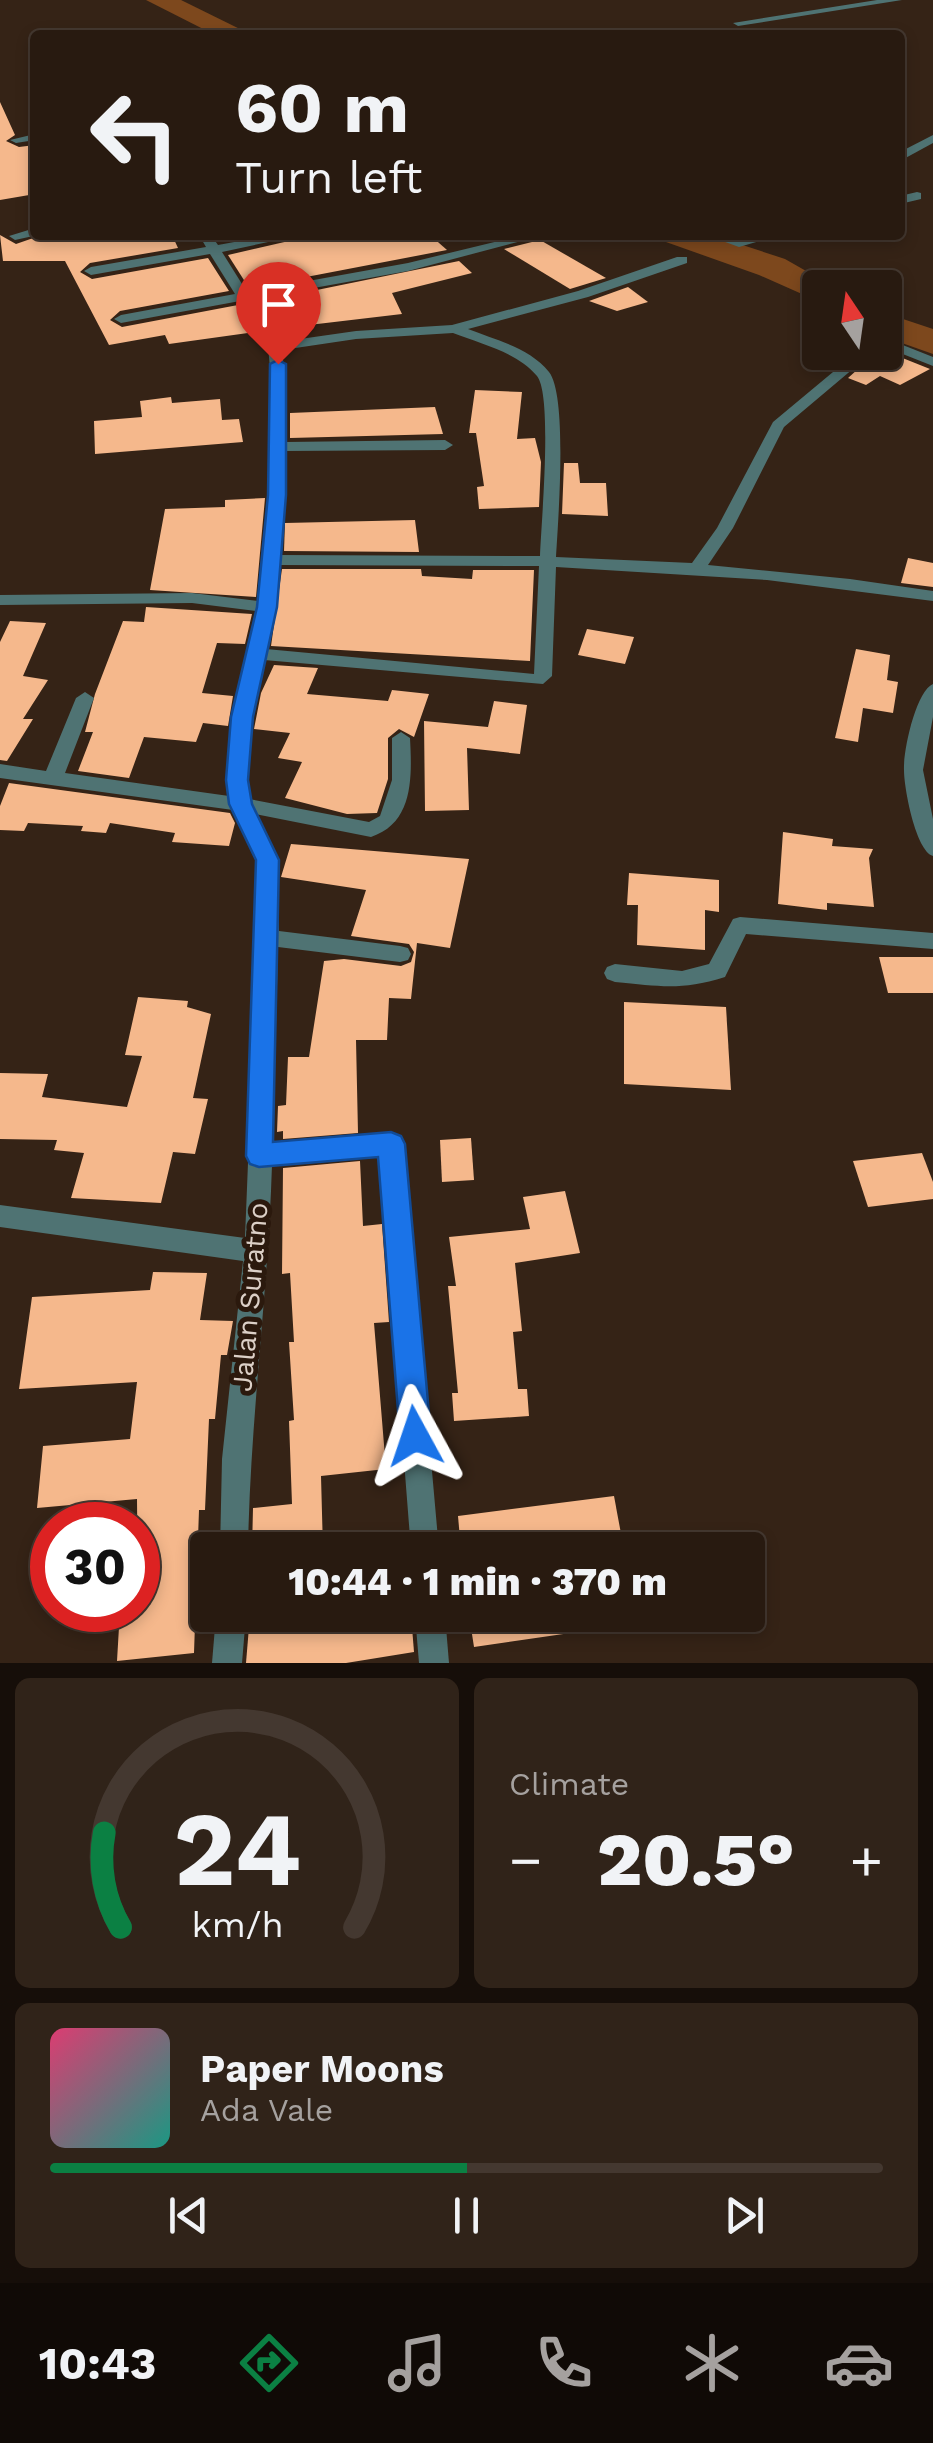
<!DOCTYPE html>
<meta charset="utf-8">
<style>
:root{--surface:#281a10;--page:#302319;--text:#f1f3f6;--muted:#a5a19f;--line:#443830;--accent:#0b8043}
body{margin:0;font-family:"Work Sans",sans-serif;background:var(--page);color:var(--text);height:100vh;display:flex;flex-direction:column;font-size:38px;white-space:nowrap}
*{box-sizing:border-box;margin:0}
p{font-size:32px;color:var(--muted)}
.icon{flex:none;width:55px;height:55px;fill:none;stroke:currentColor;stroke-width:2;stroke-linecap:round;stroke-linejoin:round}
.map{position:relative;height:1663px;overflow:hidden}
.details{display:flex;flex-direction:column;gap:15px;padding:15px;background:#160e09;flex:1}
.details>*{flex:none}
.banner{position:absolute;left:30px;top:30px;width:875px;height:210px;border-radius:10px;box-shadow:0 5px 15px #0003,0 0 0 2px var(--line);background:#281a10;color:var(--text);overflow:hidden}
.needle{width:65px;rotate:347deg}
.tools{position:absolute;left:802px;top:270px;display:grid;gap:20px}
.tools a{display:grid;place-items:center;width:100px;height:100px;border-radius:10px;background:var(--surface);box-shadow:0 5px 15px #0003,0 0 0 2px var(--line);font-size:50px}
.speed{position:absolute;left:30px;top:1502px;display:flex;gap:20px;font-size:50px;font-weight:700;text-align:center}
.speed>*{display:grid;place-content:center;width:130px;height:130px;border-radius:50%;background:var(--surface);box-shadow:0 5px 15px #0003,0 0 0 2px var(--line);line-height:1}
.speed .limit{border:15px solid #d22;background:#fff;color:#111}
.pin{position:absolute;display:grid;place-items:center;width:85px;height:85px;color:#fff;margin:-102px -42px;border-radius:50% 50% 50% 0;rotate:-45deg;box-shadow:0 0 10px #0007}
.pin .icon{rotate:45deg}
.me{position:absolute;width:110px;margin:-55px;rotate:355deg;stroke-linejoin:round;filter:drop-shadow(0 0 8px #0008)}
.turn{display:flex;align-items:center;gap:35px;height:210px;padding:0 40px;font-size:45px}
.turn .icon{width:130px;height:130px;stroke-width:2.5}
.turn b{display:block;font-size:70px;line-height:85px}
.big{font-size:75px;font-weight:800;line-height:1.1}
.details .card{flex:1;display:flex;flex-direction:column;justify-content:center;gap:15px;min-width:0;padding:0 35px;border-radius:15px;background:var(--page)}
.details .dial{align-items:center;gap:0}
.dial svg{height:260px;overflow:visible;fill:none;stroke:var(--line);stroke-width:7;stroke-linecap:round;text-anchor:middle}
.dial text{fill:var(--text);stroke:none}
.song{display:flex;align-items:center;gap:30px}
.cover{width:120px;height:120px;border-radius:15px;background:linear-gradient(135deg,hsl(340 70% 55%),hsl(170 70% 35%))}
.played{height:10px;border-radius:5px;background:linear-gradient(90deg,var(--accent) 50%,var(--line) 50%)}
.keys{display:flex;justify-content:space-around;direction:ltr}
.heat{display:flex;justify-content:space-between;align-items:center;font-size:55px;direction:ltr}
.details .tiles{flex:1;display:grid;gap:15px;grid-template-columns:1fr 1fr}
.card:last-child{grid-column:span 2}
.trip{position:absolute;left:190px;top:1532px;width:575px;height:100px;border-radius:10px;background:var(--surface);box-shadow:0 5px 15px #0003,0 0 0 2px var(--line);font-weight:800;line-height:100px;text-align:center}
.dock{display:flex;height:160px;justify-content:space-around;align-items:center;background:#100a06;color:var(--muted)}
.dock .icon{width:70px;height:70px}
.dock .selected{color:var(--accent)}
.dock b{font-size:45px;color:var(--text)}
.map>svg:first-child{display:block}
.lines{fill:none;stroke-linecap:round;stroke-linejoin:round}
.river{fill:#7d481d;fill-rule:evenodd}
.building{fill:#f5b88c}
.minor{fill:#4f7373;fill-rule:evenodd}
.route{fill:#1a73e8;stroke:#114b97;stroke-width:2.5}
.labels{text-anchor:middle;dominant-baseline:central;stroke-width:10;stroke-linejoin:round;paint-order:stroke}
.street-label{font-size:28px;fill:#dcd0c7;stroke:#2b190d}
</style>
<div class="map">
<svg width="933" height="1663" viewBox="0 0 933 1663">
<rect width="100%" height="100%" fill="#352316"/>
<g class="lines">
<g class="river">
<polygon points="146,0 181,0 252,35 215,35"/>
<polygon points="661,235 712,235 785,259 836,288 820,288 820,302 759,275 666,242"/>
<polygon points="885,313 933,329 933,354 885,337"/>
</g>
</g>
<g class="building">
<polygon points="0,102 15,135 6,141 19,147 35,145 35,194 0,200"/>
<polygon points="0,235 16,244 42,235 172,235 178,248 90,263 80,272 92,279 208,258 229,291 120,311 110,320 122,327 238,305 255,332 169,344 165,335 109,345 65,261 3,261"/>
<polygon points="315,235 430,235 447,250 249,288 228,255"/>
<polygon points="540,240 606,278 570,289 504,249"/>
<polygon points="459,261 472,273 392,293 402,314 275,329 258,302"/>
<polygon points="628,287 648,302 617,311 589,301"/>
<polygon points="885,351 930,369 900,385 880,376 866,385 848,378 877,352"/>
<polygon points="475,390 522,392 517,439 535,438 541,462 539,507 479,509 477,487 484,486 476,433 469,433"/>
<polygon points="171,397 172,403 220,399 222,420 239,419 243,442 95,454 94,421 142,417 140,401"/>
<polygon points="435,407 443,434 290,438 290,413"/>
<polygon points="564,463 578,463 580,483 606,483 608,516 562,514"/>
<polygon points="265,498 256,597 150,590 165,509 225,507 225,500"/>
<polygon points="415,520 419,552 284,551 285,523"/>
<polygon points="908,558 933,563 933,587 901,583"/>
<polygon points="282,569 421,569 422,576 472,579 473,570 534,570 530,661 271,646"/>
<polygon points="146,607 252,614 245,644 217,643 202,693 233,696 228,726 203,723 196,742 144,737 129,778 78,771 93,732 85,732 95,694 123,621 144,622"/>
<polygon points="10,621 46,623 23,676 48,680 23,719 33,719 7,761 0,760 0,642"/>
<polygon points="587,629 634,637 625,664 578,655"/>
<polygon points="856,649 890,655 887,680 898,682 893,713 863,708 858,742 835,738"/>
<polygon points="274,665 318,668 307,694 388,701 392,690 429,694 414,737 399,729 388,738 388,779 377,813 347,814 285,798 302,762 278,758 290,733 254,729 261,693"/>
<polygon points="494,701 527,705 520,754 467,748 469,810 425,811 424,721 488,727"/>
<polygon points="9,783 230,813 235,823 229,846 172,842 175,833 110,823 106,833 81,831 83,826 28,823 24,831 0,830 0,806"/>
<polygon points="783,832 833,839 832,846 873,849 869,858 874,907 827,903 827,910 778,904"/>
<polygon points="291,844 469,859 450,948 417,943 411,999 389,998 387,1040 356,1040 358,1133 283,1139 283,1131 277,1132 278,1106 286,1105 288,1057 309,1057 324,961 344,959 401,966 411,962 414,952 409,944 351,936 366,890 281,877"/>
<polygon points="629,873 719,880 719,912 705,910 705,950 637,945 638,905 627,905"/>
<polygon points="879,957 933,957 933,993 888,993"/>
<polygon points="138,997 188,1001 187,1007 211,1014 193,1098 208,1099 195,1154 173,1152 161,1203 71,1198 84,1153 54,1150 57,1140 0,1139 0,1073 48,1074 42,1097 127,1107 142,1056 125,1055"/>
<polygon points="624,1002 726,1007 731,1090 624,1084"/>
<polygon points="471,1138 474,1180 442,1182 440,1140"/>
<polygon points="922,1153 933,1182 933,1199 868,1207 853,1161"/>
<polygon points="360,1161 363,1226 382,1224 389,1322 374,1323 386,1469 321,1476 323,1550 252,1550 253,1508 292,1504 289,1421 294,1420 289,1342 294,1342 290,1273 282,1274 283,1168"/>
<polygon points="565,1191 580,1253 515,1263 522,1331 513,1332 518,1389 527,1389 529,1416 454,1421 452,1393 458,1393 448,1286 456,1286 449,1237 530,1229 523,1197"/>
<polygon points="153,1272 207,1273 200,1320 233,1321 227,1355 221,1355 215,1419 209,1419 205,1510 199,1510 194,1653 117,1661 120,1610 138,1610 137,1499 37,1508 43,1446 130,1439 137,1382 19,1389 32,1297 150,1290"/>
<polygon points="614,1496 624,1550 461,1550 458,1516"/>
<polygon points="250,1615 411,1615 414,1652 346,1663 246,1663"/>
<polygon points="469,1615 597,1615 598,1629 474,1647"/>
</g>
<g class="lines">
<g class="minor">
<polygon points="877,0 902,0 738,26 733,23"/>
<polygon points="35,108 35,115 28,111"/>
<polygon points="35,134 35,140 16,143 10,140"/>
<polygon points="933,135 933,143 900,161 900,152"/>
<polygon points="917,192 921,193 921,199 900,204 900,196"/>
<polygon points="35,228 35,235 38,235 15,240 9,236"/>
<path d="M199 235H211L218 245 273 235H301L222 252 247 292 408 263 523 235H544L408 271 252 299 279 342 356 331 452 325 578 291 677 257H687V263L588 297 468 329C496 340 530 348 549 372 568 396 558 522 556 557L692 563 717 528 773 422 857 352H873L784 427 733 528 708 565 850 579 933 591V601L767 580 556 567 552 676 543 684 264 660C254 706 243 752 249 799L369 822 380 816 392 780V738L401 732 410 738C412 776 414 823 371 837L255 814 277 859 279 931 400 946 408 948 411 954 408 960 400 962 278 947 273 1144 391 1134 399 1137 403 1144 439 1550H411L380 1155 272 1165C268 1294 250 1421 248 1550H220L222 1459 243 1261 0 1227V1205L245 1238 257 938V859L233 810 0 778V764L46 771 76 698 85 692 94 698 65 773 229 796C222 734 244 670 257 611L192 603 0 605V595L192 593 259 601 269 495 272 388 268 347 240 301 121 323 114 319 121 315 235 294 210 254 91 275 84 271 91 267 206 247ZM453 333C481 344 517 352 537 376 553 396 541 525 540 556L280 555 285 451 445 450 453 445 445 440 286 442V388L282 350 356 339ZM279 565 539 566 534 674 266 649 276 607Z"/>
<polygon points="706,235 739,239 781,235 739,247"/>
<polygon points="885,338 933,357 933,366 885,347"/>
<path d="M933 684V717L923 770 933 819V856C916 851 904 789 904 770 903 751 916 691 933 684Z"/>
<path d="M740 917 933 933V949L746 934 725 977C680 991 660 986 615 982L607 979 604 973 607 967 615 964 682 971 709 964 733 919Z"/>
<polygon points="216,1615 246,1615 242,1663 212,1663"/>
<polygon points="415,1615 445,1615 449,1663 419,1663"/>
</g>
</g>
<polygon class="route" points="278,360 286,364 286,495 277,607 253,717 248,780 252,804 279,860 273,1142 391,1132 401,1136 405,1144 431,1436 426,1447 415,1451 404,1447 400,1436 378,1157 259,1167 250,1164 246,1156 256,860 229,804 226,780 231,717 257,607 268,495 270,364"/>
<g class="labels">
<g class="street-label">
<text transform="translate(250 1297) rotate(-85)">Jalan Suratno</text>
</g>
</g>
</svg>
<div class="tools">
<a><svg class="needle" viewBox="-14 -14 28 28"><path d="M0-13l5 13h-10z" fill="#e53935"/><path d="M0 13l5-13h-10z" fill="#a5a19f"/></svg></a>
</div>
<div class="speed"><div class="limit">30</div></div>
<div class="pin" style="left:278px;top:364px;background:#d93025"><svg class="icon" aria-label="arrive" viewBox="0 0 24 24"><path d="M6 21V4h12l-3 4 3 4H6"/></svg></div>
<svg class="me" style="left:415px;top:1436px" viewBox="-20 -20 40 40"><path d="M0-17L14 15 0 8-14 15z" fill="#1a73e8" stroke="#fff" stroke-width="4"/></svg>
<div class="trip">10:44 · 1 min · 370 m</div>
<div class="banner">
<div class="turn"><svg class="icon" aria-label="left" viewBox="0 0 24 24"><path d="M17 20v-9H6M10 6l-5 5 5 5"/></svg><div><b>60 m</b>Turn left</div></div>
</div>
</div>
<section class="details">
<div class="tiles">
<div class="card dial"><svg viewBox="0 0 100 80">
<path d="M14 69A42 42 0 1 1 86 69"/>
<path d="M14 69A42 42 0 0 1 9 40" stroke="#0b8043"/>
<text x="50" y="56" font-size="32" font-weight="700">24</text>
<text x="50" y="72" font-size="11">km/h</text>
</svg></div>
<div class="card"><p>Climate</p>
<div class="heat"><a>−</a><b class="big">20.5°</b><a>+</a></div>
</div>
<div class="card">
<div class="song"><i class="cover"></i><div><b>Paper Moons</b><p>Ada Vale</p></div></div>
<div class="played"></div>
<div class="keys"><svg class="icon" aria-label="previous" viewBox="0 0 24 24"><path d="M18 5L8 12l10 7zM5 5v14"/></svg><svg class="icon" aria-label="pause" viewBox="0 0 24 24"><path d="M8 5v14M16 5v14"/></svg><svg class="icon" aria-label="next" viewBox="0 0 24 24"><path d="M6 5l10 7-10 7zM19 5v14"/></svg></div>
</div>
</div>
</section>
<nav class="dock">
<b>10:43</b>
<svg class="icon selected" aria-label="directions" viewBox="0 0 24 24"><path d="M12 3l9 9-9 9-9-9zM9 14v-3h6M13 9l2 2-2 2"/></svg>
<svg class="icon" aria-label="music" viewBox="0 0 24 24"><path d="M9 18V5l10-2v13"/><circle cx="6" cy="18" r="3"/><circle cx="16" cy="16" r="3"/></svg>
<svg class="icon" aria-label="phone" viewBox="0 0 24 24"><path d="M5 4h4l2 5-3 2q2 4 5 5l2-3 5 2v4C11 20 4 13 5 4z"/></svg>
<svg class="icon" aria-label="climate" viewBox="0 0 24 24"><path d="M12 3v18M4 7l16 10M4 17L20 7"/></svg>
<svg class="icon" aria-label="car" viewBox="0 0 24 24"><path d="M5 17H2v-5l4-1 3-4h7l3 4 3 1v5h-3M9 17h6M6 11h13"/><circle cx="7" cy="17" r="2"/><circle cx="17" cy="17" r="2"/></svg>
</nav>
